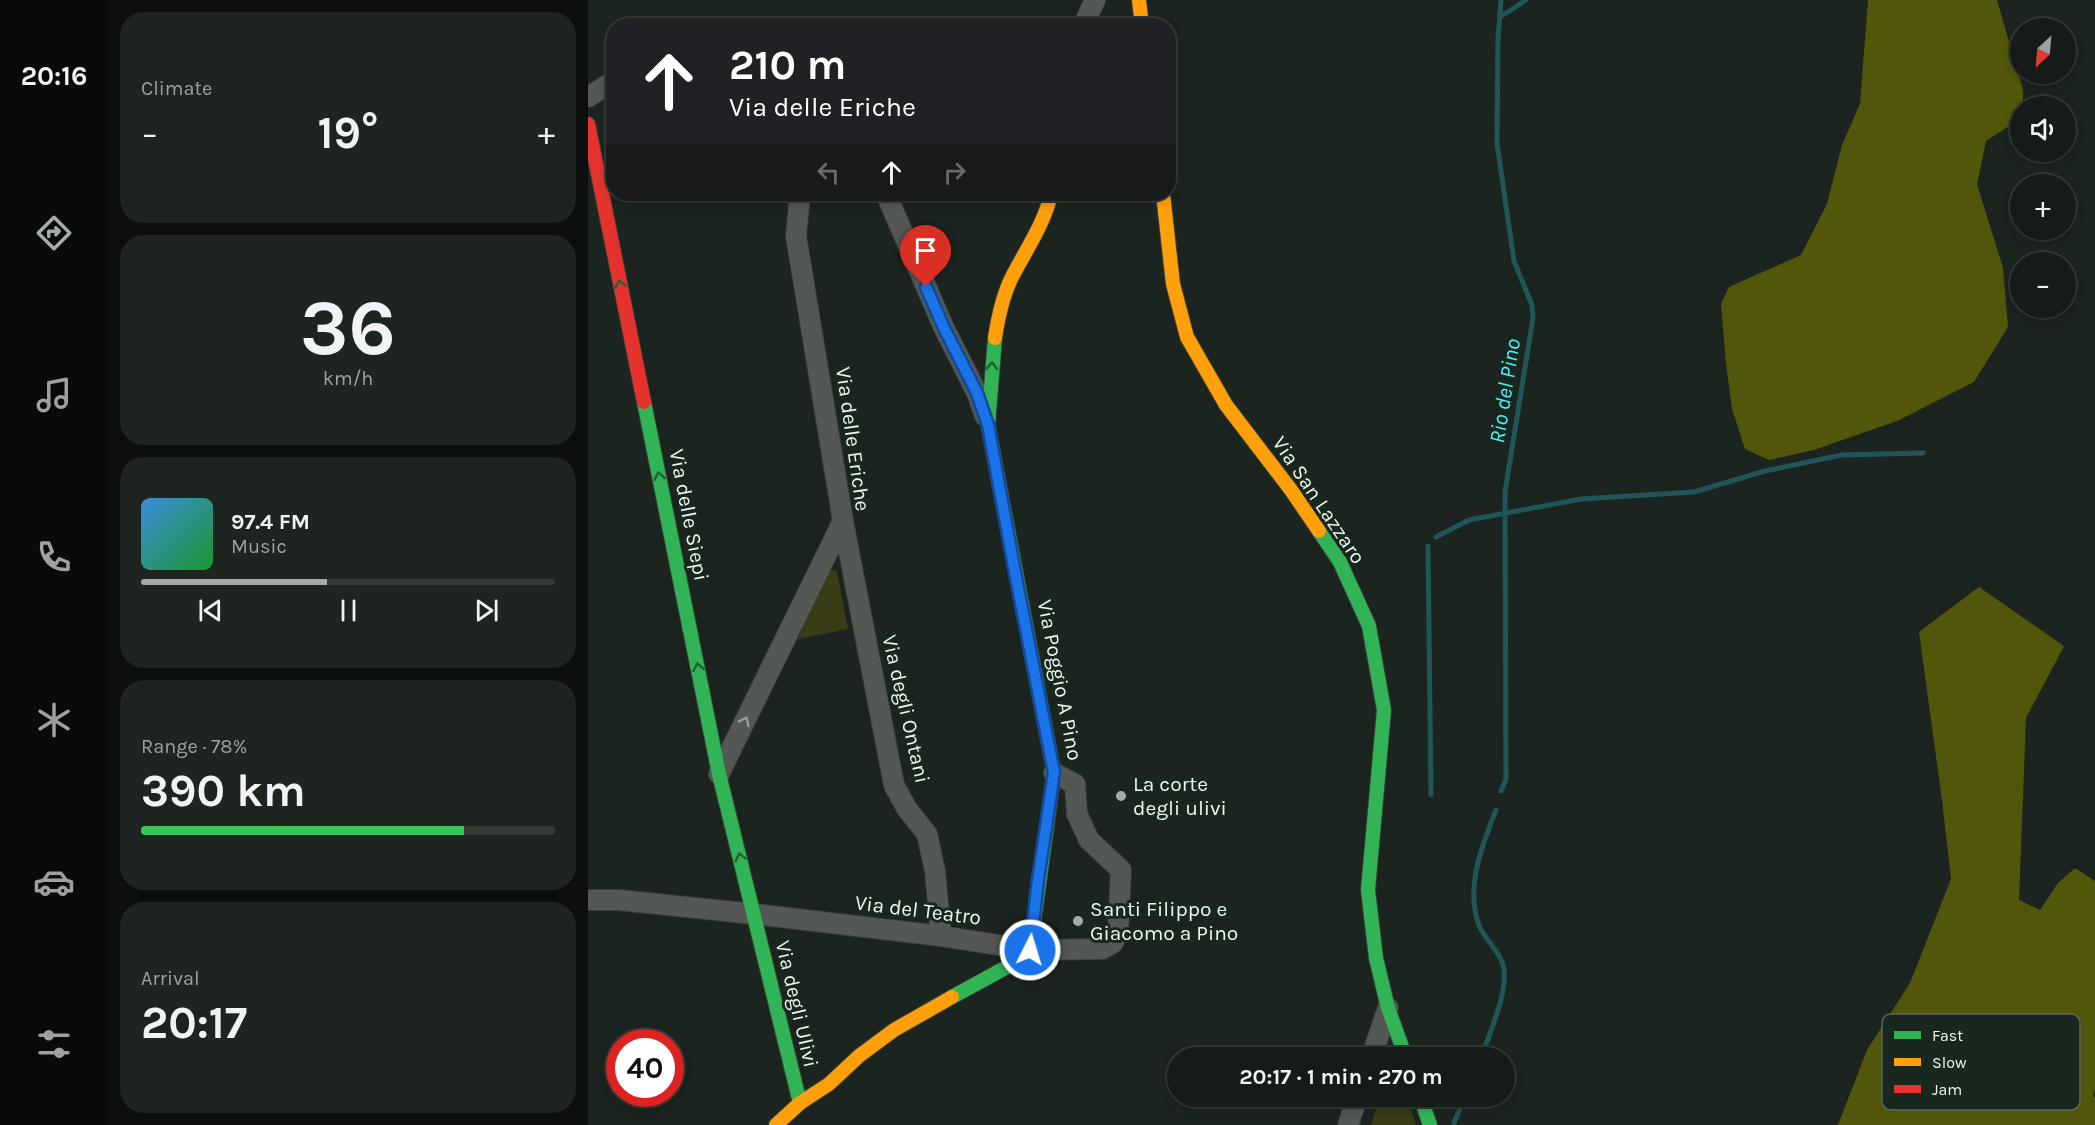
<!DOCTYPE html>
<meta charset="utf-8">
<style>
:root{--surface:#151b17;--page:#1e2420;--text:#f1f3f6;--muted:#9da1a1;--line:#343936;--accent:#a3aca6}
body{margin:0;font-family:Karla,sans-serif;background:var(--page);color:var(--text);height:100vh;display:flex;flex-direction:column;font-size:22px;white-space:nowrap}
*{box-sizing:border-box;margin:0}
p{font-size:20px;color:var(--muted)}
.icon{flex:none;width:33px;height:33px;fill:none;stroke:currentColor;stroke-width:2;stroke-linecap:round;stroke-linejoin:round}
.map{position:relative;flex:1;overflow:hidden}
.sheet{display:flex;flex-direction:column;gap:12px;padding:12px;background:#0c0f0d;width:480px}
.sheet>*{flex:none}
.hud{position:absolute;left:18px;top:18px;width:570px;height:183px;border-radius:24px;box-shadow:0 3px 9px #0003,0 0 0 2px var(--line);background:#202124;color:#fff;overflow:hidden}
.needle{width:39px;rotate:206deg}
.fabs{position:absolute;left:1422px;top:18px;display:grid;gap:12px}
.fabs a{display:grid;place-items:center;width:66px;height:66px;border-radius:50%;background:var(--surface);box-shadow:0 3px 9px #0003,0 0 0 2px var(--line);font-size:30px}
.speed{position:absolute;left:18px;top:1029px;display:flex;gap:12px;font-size:30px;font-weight:700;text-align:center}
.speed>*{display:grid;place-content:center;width:78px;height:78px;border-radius:50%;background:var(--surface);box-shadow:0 3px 9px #0003,0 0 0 2px var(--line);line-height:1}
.speed .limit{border:9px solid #d22;background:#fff;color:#111}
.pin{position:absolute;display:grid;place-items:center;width:51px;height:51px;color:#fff;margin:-62px -26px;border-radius:50% 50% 50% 0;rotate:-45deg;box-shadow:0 0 6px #0007}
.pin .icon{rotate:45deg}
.me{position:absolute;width:66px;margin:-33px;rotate:5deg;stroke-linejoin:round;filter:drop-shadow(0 0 4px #0008)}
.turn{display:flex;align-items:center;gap:21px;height:126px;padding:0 24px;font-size:27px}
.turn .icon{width:78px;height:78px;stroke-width:2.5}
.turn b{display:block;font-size:42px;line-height:51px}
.lanes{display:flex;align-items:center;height:57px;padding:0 24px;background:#0003;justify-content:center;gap:30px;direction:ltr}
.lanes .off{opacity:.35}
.big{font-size:45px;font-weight:700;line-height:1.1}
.sheet .tile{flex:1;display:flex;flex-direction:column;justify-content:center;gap:9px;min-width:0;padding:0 21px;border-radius:24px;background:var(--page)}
.sheet .dial{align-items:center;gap:0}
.dial b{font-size:78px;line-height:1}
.song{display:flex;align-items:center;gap:18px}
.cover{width:72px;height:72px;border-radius:9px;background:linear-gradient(135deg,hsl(210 70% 55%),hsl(130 70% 35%))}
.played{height:6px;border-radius:3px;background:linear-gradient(90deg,var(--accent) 45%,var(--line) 45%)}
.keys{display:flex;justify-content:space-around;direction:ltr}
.heat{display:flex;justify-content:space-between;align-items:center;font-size:33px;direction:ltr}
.charge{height:9px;border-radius:4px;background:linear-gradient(90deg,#34c759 78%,var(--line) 0)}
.trip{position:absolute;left:579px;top:1047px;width:348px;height:60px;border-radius:30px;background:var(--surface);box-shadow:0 3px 9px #0003,0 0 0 2px var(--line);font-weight:700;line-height:60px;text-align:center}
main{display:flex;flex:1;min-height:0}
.dock{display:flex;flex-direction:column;width:108px;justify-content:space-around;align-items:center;background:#080b09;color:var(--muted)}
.dock .icon{width:42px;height:42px}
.dock .active{color:var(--accent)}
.dock b{font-size:27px;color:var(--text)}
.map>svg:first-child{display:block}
.green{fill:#393c14}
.forest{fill:#52560a}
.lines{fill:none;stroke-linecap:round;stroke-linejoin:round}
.stream{stroke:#205659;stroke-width:5}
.street-casing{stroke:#383f3b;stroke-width:22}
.fast-casing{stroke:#383f3b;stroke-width:16}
.slow-casing{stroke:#383f3b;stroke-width:16}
.jam-casing{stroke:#383f3b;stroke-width:16}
.street{stroke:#535855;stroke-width:20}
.fast{stroke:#30b455;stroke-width:14}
.slow{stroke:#ff9f0a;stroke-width:14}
.jam{stroke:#e5322d;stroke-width:14}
.oneway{stroke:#226034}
.oneway2{stroke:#989f9a}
.route-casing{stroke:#114b97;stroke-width:15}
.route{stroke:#1a73e8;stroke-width:10}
.poi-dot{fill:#a3aca6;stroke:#18281e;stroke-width:2}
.labels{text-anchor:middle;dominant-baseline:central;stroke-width:6;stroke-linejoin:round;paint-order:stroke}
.street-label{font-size:21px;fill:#ecf6ef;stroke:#18281e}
.poi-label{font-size:21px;fill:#ecf6ef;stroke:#18281e;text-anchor:start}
.water-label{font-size:22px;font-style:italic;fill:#50f0fc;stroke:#18281e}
.key{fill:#18281e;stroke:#58665d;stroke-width:1.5}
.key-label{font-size:16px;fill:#ecf6ef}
</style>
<main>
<nav class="dock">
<b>20:16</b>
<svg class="icon active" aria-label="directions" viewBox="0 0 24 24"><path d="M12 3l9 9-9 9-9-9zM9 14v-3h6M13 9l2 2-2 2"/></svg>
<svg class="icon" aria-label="music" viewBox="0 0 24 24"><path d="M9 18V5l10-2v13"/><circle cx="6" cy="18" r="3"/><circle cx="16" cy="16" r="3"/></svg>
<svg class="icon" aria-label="phone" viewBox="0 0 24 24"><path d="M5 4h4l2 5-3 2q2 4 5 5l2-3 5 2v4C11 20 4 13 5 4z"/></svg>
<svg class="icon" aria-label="climate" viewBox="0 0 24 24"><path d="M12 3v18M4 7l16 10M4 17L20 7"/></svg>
<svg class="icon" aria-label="car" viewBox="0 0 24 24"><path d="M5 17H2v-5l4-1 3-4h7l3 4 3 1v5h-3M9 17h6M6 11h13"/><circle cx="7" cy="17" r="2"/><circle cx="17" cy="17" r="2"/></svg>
<svg class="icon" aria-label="filters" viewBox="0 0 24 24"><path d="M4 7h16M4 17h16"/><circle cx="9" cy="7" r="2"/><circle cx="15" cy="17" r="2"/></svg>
</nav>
<section class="sheet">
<div class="tile"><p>Climate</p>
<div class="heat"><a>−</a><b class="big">19°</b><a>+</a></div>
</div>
<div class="tile dial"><b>36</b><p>km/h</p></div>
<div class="tile">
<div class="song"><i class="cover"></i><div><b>97.4 FM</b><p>Music</p></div></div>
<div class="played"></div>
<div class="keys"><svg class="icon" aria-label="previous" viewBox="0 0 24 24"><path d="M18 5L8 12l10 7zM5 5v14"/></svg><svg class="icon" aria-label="pause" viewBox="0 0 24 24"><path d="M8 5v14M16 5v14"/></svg><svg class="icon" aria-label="next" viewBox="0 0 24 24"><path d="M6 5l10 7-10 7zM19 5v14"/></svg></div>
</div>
<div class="tile"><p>Range · 78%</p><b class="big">390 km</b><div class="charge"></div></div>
<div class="tile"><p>Arrival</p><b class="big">20:17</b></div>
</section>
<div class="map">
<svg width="1507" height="1125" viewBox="0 0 1507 1125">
<rect width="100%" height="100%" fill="#1c241f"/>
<g class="green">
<polygon points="243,570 249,571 260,629 210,639 237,572"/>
<polygon points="792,1097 819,1097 828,1125 783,1125"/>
</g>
<g class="forest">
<polygon points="1280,0 1409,0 1435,90 1435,106 1432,106 1432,119 1398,141 1389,184 1415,268 1420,327 1386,382 1309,421 1226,450 1181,460 1157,449 1144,409 1138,363 1133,304 1141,287 1213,255 1239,204 1254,145 1272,104"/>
<polygon points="1391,587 1476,646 1438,718 1431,900 1452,910 1470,883 1487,868 1507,881 1507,1090 1505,1095 1507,1098 1507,1125 1250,1125 1279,1050 1322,983 1363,879 1354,800 1331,632"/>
</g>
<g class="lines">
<g class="stream">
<polyline points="913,0 910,38 909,143 926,261 944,305 945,318 917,492 918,779 913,791"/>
<polyline points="912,17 938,0"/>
<polyline points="848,537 881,520 993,499 1106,492 1177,471 1254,455 1335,453"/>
<polyline points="840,546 843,795"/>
<path d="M893 1058C901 1034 922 989 915 965 911 950 896 939 891 925 877 888 894 845 908 810"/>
<polyline points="866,1123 877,1096"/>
</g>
<g class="street-casing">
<g id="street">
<polyline points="495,26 507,0"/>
<polyline points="0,97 26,81"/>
<polyline points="212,194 208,236 255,521 306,785 319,809 339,834 347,871 353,936"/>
<polyline points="298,194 356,328 389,393 397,416"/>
<polyline points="131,774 255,521"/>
<polyline points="0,900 31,900 166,914 353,936 442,950 514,949 525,943 530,932 533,870 501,840 489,814 487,784 466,773"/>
<polyline points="783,1058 800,1008"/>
<polyline points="760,1125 770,1096"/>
</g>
</g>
<g class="fast-casing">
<g id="fast">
<polyline points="56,402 131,774 212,1103"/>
<polyline points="731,531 752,562 781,626 796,710 780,890 788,958 800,1008 818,1058"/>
<polyline points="364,997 428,962 442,950 466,773 400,425 407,338"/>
<polyline points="832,1096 842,1125"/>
</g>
</g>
<g class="slow-casing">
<g id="slow">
<polyline points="551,0 554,26"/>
<polyline points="575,194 585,284 599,337 638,405 703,490 731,531"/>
<path d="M407 338C410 318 414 298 423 279 437 251 456 225 463 194"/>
<polyline points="188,1125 212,1103 241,1084 271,1056 306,1030 364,997"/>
</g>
</g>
<g class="jam-casing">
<polyline id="jam" points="0,124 56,402"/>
</g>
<use href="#street" class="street"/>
<use href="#fast" class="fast"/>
<use href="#slow" class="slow"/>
<use href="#jam" class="jam"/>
</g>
<defs><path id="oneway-chevron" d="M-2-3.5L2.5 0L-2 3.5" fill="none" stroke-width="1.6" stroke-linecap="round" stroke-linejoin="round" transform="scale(1.5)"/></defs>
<g class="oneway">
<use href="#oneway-chevron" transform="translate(32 284) rotate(-101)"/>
<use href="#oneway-chevron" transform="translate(404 366) rotate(-87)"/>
<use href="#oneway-chevron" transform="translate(71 476) rotate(-101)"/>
<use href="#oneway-chevron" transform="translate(110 667) rotate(-101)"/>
<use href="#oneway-chevron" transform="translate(152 857) rotate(-104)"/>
</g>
<use class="oneway2" href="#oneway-chevron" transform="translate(157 721) rotate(-64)"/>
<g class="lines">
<g class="route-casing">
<polyline id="route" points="338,287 356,328 389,393 400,425 426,567 466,773 450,880 442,950"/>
</g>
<use href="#route" class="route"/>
</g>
<g class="poi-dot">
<circle cx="533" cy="796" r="6"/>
<circle cx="490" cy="921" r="6"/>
</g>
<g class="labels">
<g class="street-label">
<text transform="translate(265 439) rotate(82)">Via delle Eriche</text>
<text transform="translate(731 500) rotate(56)">Via San Lazzaro</text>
<text transform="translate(101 515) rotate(79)">Via delle Siepi</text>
<text transform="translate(472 680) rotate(79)">Via Poggio A Pino</text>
<text transform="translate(318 709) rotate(77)">Via degli Ontani</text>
<text transform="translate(330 910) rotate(7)">Via del Teatro</text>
<text transform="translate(209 1004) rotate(77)">Via degli Ulivi</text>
</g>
<g class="poi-label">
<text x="545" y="784">La corte<tspan x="545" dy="24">degli ulivi</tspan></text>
<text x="502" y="909">Santi Filippo e<tspan x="502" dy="24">Giacomo a Pino</tspan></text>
</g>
<g class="water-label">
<text transform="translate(917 391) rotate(-81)">Rio del Pino</text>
</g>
</g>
<rect x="1294" y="1014" width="198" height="96" rx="9" class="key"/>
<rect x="1306" y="1031" width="27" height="8" fill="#30b455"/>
<rect x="1306" y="1058" width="27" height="8" fill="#ff9f0a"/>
<rect x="1306" y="1085" width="27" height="8" fill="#e5322d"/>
<g class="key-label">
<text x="1344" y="1041">Fast</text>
<text x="1344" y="1068">Slow</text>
<text x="1344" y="1095">Jam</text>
</g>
</svg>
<div class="fabs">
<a><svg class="needle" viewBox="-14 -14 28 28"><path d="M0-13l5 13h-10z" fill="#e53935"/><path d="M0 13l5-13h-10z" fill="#9da1a1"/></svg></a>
<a><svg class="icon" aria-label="sound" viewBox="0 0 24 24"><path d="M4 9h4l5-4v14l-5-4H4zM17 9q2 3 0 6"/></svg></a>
<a>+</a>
<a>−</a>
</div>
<div class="speed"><div class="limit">40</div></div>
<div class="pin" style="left:338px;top:287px;background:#d93025"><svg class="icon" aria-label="arrive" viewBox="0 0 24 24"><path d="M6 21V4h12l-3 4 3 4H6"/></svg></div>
<svg class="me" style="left:442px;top:950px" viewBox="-20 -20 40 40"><circle r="17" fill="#1a73e8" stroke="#fff" stroke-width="3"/><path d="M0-11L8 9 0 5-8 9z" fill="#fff"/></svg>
<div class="trip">20:17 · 1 min · 270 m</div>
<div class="hud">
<div class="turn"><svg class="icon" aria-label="ahead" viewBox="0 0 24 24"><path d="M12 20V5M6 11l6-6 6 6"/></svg><div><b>210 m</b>Via delle Eriche</div></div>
<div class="lanes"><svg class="icon off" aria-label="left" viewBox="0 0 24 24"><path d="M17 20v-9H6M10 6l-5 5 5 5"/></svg><svg class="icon" aria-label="ahead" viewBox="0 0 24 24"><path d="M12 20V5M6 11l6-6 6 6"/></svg><svg class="icon off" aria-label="right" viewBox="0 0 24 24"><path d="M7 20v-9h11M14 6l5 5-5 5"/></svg></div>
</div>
</div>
</main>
